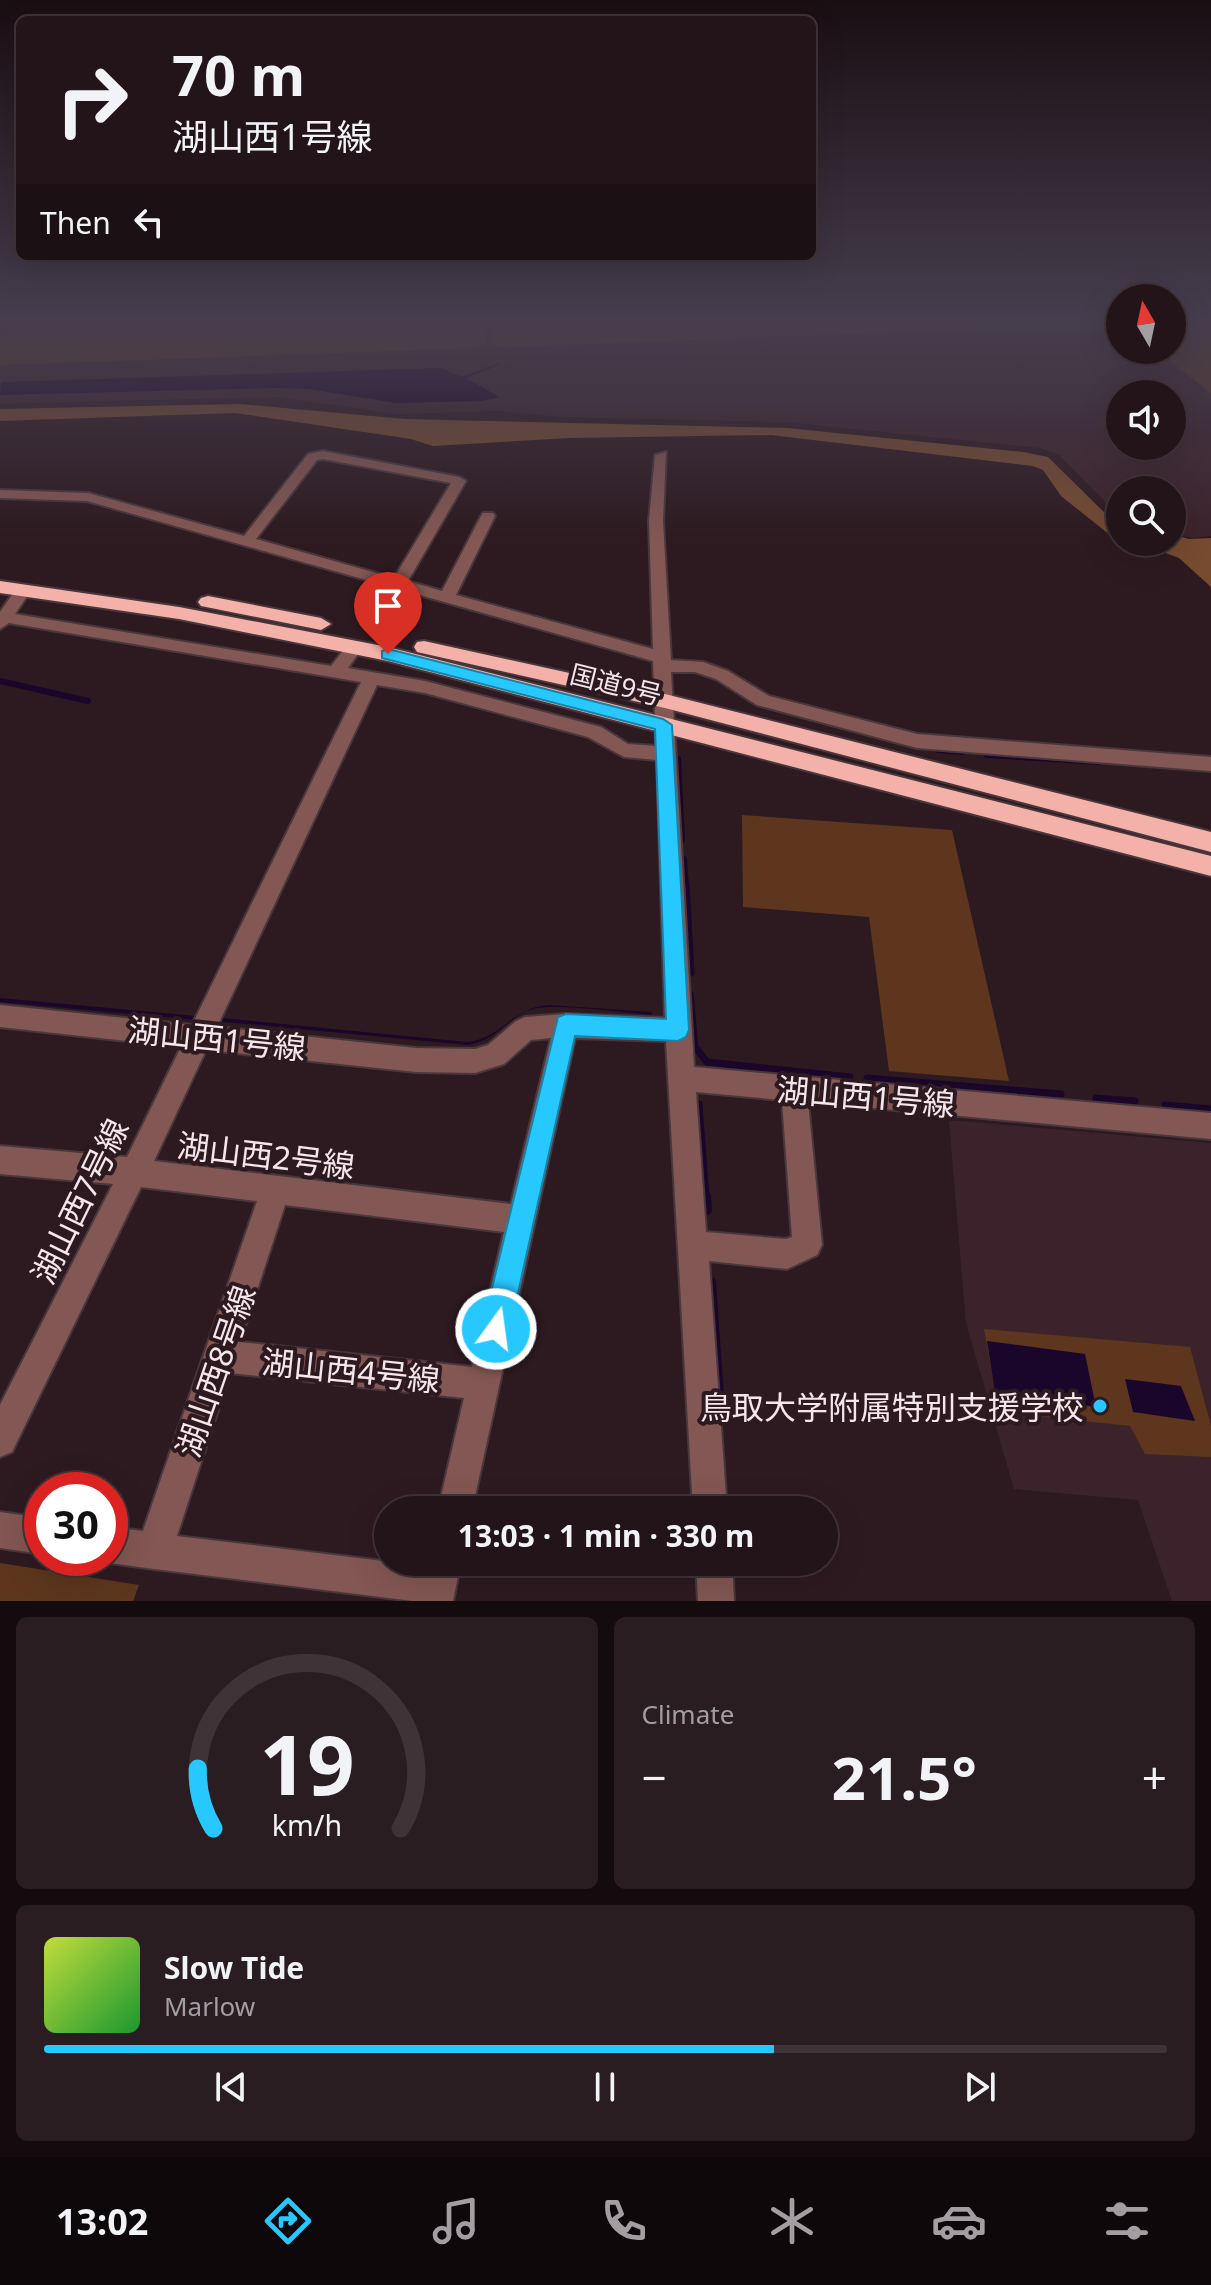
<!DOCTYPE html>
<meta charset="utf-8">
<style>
:root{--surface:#221418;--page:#2a1d21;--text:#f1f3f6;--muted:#a29ea2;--line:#3f3337;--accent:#27c8ff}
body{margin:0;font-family:"Noto Sans","Noto Sans JP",sans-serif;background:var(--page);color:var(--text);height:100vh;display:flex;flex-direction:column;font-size:30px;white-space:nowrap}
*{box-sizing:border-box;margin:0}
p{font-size:26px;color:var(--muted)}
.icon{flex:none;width:44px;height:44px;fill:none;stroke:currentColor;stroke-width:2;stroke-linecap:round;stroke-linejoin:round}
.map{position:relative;height:1601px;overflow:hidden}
.details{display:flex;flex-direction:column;gap:16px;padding:16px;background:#130b0d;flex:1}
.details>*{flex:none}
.guide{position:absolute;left:16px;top:16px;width:800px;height:244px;border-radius:12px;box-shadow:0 8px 32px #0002,0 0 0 2px var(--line);background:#221418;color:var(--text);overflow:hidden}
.needle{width:52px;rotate:351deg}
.fabs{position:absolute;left:1106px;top:284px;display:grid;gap:16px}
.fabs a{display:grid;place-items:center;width:80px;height:80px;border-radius:50%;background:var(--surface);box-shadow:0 8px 32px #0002,0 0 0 2px var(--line);font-size:40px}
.speed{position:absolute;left:24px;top:1472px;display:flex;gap:16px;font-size:40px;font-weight:700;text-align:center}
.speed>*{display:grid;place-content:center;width:104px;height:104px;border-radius:50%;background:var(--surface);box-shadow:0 8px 32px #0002,0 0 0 2px var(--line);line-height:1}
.speed .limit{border:12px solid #d22;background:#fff;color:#111}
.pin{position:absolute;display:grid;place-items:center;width:68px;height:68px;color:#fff;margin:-82px -34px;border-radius:50% 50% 50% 0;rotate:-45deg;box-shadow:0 0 8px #0007}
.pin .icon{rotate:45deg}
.me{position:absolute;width:88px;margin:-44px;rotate:14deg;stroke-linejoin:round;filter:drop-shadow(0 0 6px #0008)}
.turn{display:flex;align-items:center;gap:28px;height:168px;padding:0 24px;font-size:36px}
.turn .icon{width:104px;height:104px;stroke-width:2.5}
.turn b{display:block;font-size:56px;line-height:68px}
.then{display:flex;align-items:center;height:76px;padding:0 24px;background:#0003;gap:16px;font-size:30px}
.big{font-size:60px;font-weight:700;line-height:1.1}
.details .tile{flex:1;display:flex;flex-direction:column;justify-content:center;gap:12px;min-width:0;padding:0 28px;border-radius:12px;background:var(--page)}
.details .dial{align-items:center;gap:0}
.dial svg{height:208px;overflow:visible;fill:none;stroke:var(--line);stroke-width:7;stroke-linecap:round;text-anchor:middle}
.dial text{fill:var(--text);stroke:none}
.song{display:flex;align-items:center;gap:24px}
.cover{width:96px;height:96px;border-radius:12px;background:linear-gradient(135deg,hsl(70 70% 55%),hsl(130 70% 35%))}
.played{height:8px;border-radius:4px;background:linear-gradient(90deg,var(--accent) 65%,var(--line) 65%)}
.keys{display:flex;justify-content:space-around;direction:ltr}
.heat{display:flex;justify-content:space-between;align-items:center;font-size:44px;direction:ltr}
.details .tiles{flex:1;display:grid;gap:16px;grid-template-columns:1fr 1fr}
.tile:last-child{grid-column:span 2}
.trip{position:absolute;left:374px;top:1496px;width:464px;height:80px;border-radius:40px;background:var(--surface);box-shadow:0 8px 32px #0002,0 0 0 2px var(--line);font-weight:700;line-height:80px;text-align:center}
.tab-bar{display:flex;height:128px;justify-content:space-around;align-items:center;background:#0e080a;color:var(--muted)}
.tab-bar .icon{width:56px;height:56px}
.tab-bar .selected{color:var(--accent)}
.tab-bar b{font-size:36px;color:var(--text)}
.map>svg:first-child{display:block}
.built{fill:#3c232b;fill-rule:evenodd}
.green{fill:#5d361d}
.forest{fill:#764b30}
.water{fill:#1a062a}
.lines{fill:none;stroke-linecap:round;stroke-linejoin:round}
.stream-far2{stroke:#1a062a;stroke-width:6}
.stream-far1{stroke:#1a062a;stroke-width:7}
.stream{stroke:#1a062a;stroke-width:10}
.minor-casing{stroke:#49373c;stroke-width:4}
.highway-casing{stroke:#49373c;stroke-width:4}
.minor{fill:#835753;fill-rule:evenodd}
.highway{fill:#f3b1aa;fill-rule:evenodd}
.route{fill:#27c8ff;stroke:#1982a6;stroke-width:2}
.poi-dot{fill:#27c8ff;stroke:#2d1a20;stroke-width:3}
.labels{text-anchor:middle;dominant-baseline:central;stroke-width:8;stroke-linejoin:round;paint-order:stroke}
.street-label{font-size:26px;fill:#f4e6ea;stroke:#2d1a20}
.near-street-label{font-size:32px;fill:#f4e6ea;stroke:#2d1a20}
.near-poi-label{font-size:32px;fill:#f4e6ea;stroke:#2d1a20;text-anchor:end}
</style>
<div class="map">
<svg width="1211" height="1601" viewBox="0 0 1211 1601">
<rect width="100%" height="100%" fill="#2d1a20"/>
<g class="built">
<path d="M0 317H1120V350H1172V317H1211V536L1192 538 1172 532V490H1120V515L1117 514 1059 455 1040 448 786 422 558 417 500 411 396 414 278 397 0 404ZM1120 394H1172V446H1120Z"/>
<polygon points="949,1120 1211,1143 1211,1601 1172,1601 1138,1500 1014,1489 966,1323"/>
</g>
<g class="green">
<polygon points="20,317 485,317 485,344 477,348 0,365 0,337"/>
<polygon points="493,317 973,317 983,327 978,329 505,347 492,344"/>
<polygon points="982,317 1120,317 1120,332 1078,326 1001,329 992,327"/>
<polygon points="1172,317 1211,317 1211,393 1156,350 1172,350"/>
<polygon points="742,815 952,830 1009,1081 889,1071 869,917 743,907"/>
<polygon points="984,1329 1190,1347 1211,1426 1211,1457 1145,1454 1130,1426 999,1412"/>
<polygon points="0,1563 139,1585 133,1601 0,1601"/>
</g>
<g class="forest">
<polygon points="239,404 405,419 787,428 1023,452 1048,457 1111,519 1120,521 1120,537 1110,535 1061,496 1043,470 1033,466 771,435 569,438 433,446 411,439 235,413 0,421 0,409"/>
<polygon points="1172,534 1189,539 1211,538 1211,587 1179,558 1136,542 1172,542"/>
</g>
<g class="water">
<polygon points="498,363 502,364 466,378 499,397 482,401 396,403 309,389 276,388 0,395 1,382 441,368 462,377"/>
<polygon points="0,998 196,1016 195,1020 0,1002"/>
<path d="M549 1005 652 1012V1015C624 1013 556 1003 533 1009 510 1014 499 1040 468 1045L214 1021 215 1018H222L467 1042C502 1039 511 1007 549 1005Z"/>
<polygon points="987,1341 1085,1354 1096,1407 995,1392"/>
<polygon points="1125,1379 1181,1386 1195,1421 1133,1412"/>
</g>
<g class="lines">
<g class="stream-far2">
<polyline points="0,681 88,701"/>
<polyline points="938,750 962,752"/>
<polyline points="987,755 1099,762"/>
<polyline points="678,759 682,840"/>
<polyline points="684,859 686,886"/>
</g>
<g class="stream-far1">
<polyline points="686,884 691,973"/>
<polyline points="690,994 695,1047 707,1062 850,1077"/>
<polyline points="867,1078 1061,1094"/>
<polyline points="1096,1098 1135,1101"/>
<polyline points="699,1104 706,1198"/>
<polyline points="1165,1105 1211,1109"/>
</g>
<g class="stream">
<polyline points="706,1196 707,1210"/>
<polyline points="711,1282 720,1411"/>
</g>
<g class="minor-casing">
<g id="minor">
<path d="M323 451 459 477 466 481 408 581 442 591 481 516 483 513H493L495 516 456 595 653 649 649 521 655 455 666 452 663 521 671 660 703 662 728 671 769 696 917 734 1211 757V771L917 748 757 705 716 679 695 672H671L694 1067 1211 1113V1139L808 1102 822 1245 817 1255 787 1269 709 1261 727 1510H693L666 1041 575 1038 472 1510H438L464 1398 230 1373 177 1536 424 1566 425 1562H461L453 1601H413L154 1569 110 1563 99 1558H110V1527L143 1531 257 1201 141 1187 12 1452 0 1457V1405L113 1184 0 1174V1146L127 1157 181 1047 0 1027V1005L192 1025 361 682 9 623 0 629V612L18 586H30L32 589 15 614 331 666 349 643 355 642 363 647 348 668 425 681 601 727 628 744 656 746 653 661 87 501 0 498V490L88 493 244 536 308 454ZM323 459 451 483 394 578 256 539 317 460ZM377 685 425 693 588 737 624 757 657 760 665 1018 566 1014 525 1017 516 1021 488 1045 475 1049 416 1048 217 1027ZM551 1038 511 1204 154 1161 206 1050 416 1072 475 1073 504 1064 531 1040ZM696 1092 782 1100 792 1237 786 1239 706 1232ZM285 1205 504 1232 472 1367 240 1342Z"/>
<polygon points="0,1512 42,1518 42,1554 0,1548"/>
<polygon points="696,1562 732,1562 734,1601 698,1601"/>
</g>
</g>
<g class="highway-casing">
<g id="highway">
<polygon points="0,581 179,607 388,647 1211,856 1211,876 388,661 179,619 0,593"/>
<polygon points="208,596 321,618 331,624 321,630 201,606 198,602 201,598"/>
<polygon points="424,641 665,694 1211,832 1211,852 665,708 417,652 414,647 417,642"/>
</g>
</g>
<use href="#minor" class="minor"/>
<use href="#highway" class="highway"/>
</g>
<linearGradient id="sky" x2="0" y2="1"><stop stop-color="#190e12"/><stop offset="0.59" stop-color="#463e4e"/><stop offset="1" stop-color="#463e4e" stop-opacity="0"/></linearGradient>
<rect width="1211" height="541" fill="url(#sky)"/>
<polygon class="route" points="388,649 663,719 672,725 689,1030 686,1037 678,1041 575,1036 510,1329 506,1339 496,1343 486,1339 482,1329 558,1017 566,1014 666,1019 655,729 382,658 382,651"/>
<circle class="poi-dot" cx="1100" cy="1406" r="8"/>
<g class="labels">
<g class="street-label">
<text transform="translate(616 684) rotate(14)">国道9号</text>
</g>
<g class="near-street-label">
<text transform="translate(217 1038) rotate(6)">湖山西1号線</text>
<text transform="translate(866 1096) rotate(5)">湖山西1号線</text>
<text transform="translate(266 1155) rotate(7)">湖山西2号線</text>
<text transform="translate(79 1201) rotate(-64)">湖山西7号線</text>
<text transform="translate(351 1370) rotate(6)">湖山西4号線</text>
<text transform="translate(215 1371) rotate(-71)">湖山西8号線</text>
</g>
<g class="near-poi-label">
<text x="1084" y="1406">鳥取大学附属特別支援学校</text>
</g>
</g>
</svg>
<div class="fabs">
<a><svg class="needle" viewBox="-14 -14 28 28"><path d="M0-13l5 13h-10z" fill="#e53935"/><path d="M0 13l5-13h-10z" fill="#a29ea2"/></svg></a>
<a><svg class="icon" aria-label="sound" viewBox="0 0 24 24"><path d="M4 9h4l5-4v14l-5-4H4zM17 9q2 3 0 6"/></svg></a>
<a><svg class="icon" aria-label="search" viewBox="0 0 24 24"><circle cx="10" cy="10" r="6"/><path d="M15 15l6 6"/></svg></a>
</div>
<div class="speed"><div class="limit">30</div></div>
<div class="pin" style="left:388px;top:654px;background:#d93025"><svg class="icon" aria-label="arrive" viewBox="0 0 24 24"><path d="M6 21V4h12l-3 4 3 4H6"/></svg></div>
<svg class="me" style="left:496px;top:1329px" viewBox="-20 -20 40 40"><circle r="17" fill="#27c8ff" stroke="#fff" stroke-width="3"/><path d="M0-11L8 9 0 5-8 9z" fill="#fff"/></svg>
<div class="trip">13:03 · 1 min · 330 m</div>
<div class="guide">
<div class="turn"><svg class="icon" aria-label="right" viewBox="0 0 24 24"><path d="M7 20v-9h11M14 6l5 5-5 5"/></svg><div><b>70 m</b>湖山西1号線</div></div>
<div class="then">Then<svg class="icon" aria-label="left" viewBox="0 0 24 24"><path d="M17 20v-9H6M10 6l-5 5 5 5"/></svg></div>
</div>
</div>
<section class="details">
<div class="tiles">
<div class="tile dial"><svg viewBox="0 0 100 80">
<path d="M14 69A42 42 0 1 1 86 69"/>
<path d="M14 69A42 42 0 0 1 8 46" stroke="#27c8ff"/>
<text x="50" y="56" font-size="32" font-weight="700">19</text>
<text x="50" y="72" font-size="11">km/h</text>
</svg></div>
<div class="tile"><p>Climate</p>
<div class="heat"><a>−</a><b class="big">21.5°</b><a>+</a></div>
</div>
<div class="tile">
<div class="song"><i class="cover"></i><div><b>Slow Tide</b><p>Marlow</p></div></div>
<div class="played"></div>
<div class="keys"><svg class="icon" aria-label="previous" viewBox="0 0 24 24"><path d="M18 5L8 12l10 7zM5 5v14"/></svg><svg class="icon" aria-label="pause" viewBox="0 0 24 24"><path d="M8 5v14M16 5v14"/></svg><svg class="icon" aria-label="next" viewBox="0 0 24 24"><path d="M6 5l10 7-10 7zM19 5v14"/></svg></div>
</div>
</div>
</section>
<nav class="tab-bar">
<b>13:02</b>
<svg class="icon selected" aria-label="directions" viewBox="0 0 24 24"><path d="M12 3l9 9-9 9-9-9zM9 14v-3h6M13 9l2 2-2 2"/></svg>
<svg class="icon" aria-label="music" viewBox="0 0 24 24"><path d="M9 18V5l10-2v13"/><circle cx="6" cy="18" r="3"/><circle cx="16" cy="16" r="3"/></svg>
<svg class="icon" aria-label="phone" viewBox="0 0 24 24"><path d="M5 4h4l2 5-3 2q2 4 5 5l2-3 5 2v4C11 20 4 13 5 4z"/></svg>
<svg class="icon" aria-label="climate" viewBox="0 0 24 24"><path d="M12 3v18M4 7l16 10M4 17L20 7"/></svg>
<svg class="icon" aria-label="car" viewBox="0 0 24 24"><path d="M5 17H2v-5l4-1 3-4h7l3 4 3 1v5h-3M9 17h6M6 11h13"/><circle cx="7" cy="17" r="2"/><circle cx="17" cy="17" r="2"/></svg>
<svg class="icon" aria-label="filters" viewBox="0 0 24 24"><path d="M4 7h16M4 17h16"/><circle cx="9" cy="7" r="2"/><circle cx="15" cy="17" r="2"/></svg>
</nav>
